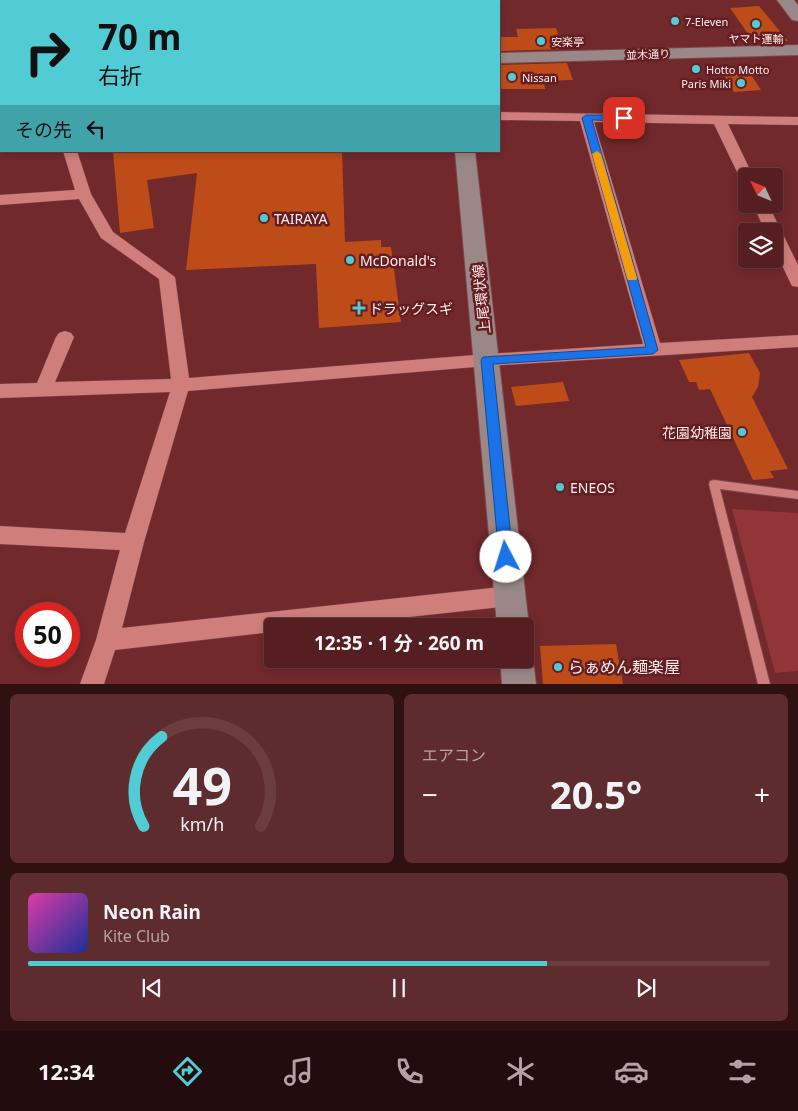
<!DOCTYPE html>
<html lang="ja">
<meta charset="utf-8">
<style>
:root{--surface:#551f21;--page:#5e2c2e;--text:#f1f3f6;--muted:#b6a2a5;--line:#6b3d3f;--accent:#51ccd4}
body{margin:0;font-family:"Noto Sans","Noto Sans JP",sans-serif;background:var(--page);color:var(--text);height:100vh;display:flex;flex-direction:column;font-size:19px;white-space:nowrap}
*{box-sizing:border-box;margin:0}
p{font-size:16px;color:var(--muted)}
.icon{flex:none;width:28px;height:28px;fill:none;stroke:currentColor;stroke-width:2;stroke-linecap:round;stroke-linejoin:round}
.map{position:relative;height:684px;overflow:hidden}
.side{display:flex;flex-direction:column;gap:10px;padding:10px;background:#2f1112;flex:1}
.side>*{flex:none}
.banner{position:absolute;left:0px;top:0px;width:500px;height:152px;box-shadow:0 2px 8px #0003,0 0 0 1px var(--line);background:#51ccd4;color:#111;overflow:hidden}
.needle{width:32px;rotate:313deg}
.controls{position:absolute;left:738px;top:168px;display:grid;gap:10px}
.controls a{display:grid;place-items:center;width:45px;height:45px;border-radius:5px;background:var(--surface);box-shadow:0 2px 8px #0003,0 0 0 1px var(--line);font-size:25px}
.speed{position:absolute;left:15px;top:602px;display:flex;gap:10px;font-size:25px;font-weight:700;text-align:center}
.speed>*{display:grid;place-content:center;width:65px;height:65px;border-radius:50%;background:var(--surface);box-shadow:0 2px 8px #0003,0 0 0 1px var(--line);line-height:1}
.speed .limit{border:8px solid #d22;background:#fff;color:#111}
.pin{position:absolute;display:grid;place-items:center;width:42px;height:42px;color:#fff;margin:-21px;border-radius:10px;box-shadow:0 2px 8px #0006}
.me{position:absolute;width:55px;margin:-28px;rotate:355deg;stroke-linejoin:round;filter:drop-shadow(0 0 4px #0008)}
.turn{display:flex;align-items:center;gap:18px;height:105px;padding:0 15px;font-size:22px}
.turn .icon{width:65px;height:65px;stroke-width:2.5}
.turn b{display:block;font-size:35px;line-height:42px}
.then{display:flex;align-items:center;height:48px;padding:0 15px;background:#0003;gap:10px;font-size:19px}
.big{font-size:38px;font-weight:700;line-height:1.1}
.side .tile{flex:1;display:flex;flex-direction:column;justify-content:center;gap:8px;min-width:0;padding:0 18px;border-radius:8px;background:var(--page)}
.side .dial{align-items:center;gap:0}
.dial svg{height:130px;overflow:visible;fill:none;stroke:var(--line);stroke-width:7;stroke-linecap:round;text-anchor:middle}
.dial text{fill:var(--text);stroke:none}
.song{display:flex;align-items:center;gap:15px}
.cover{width:60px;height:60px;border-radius:8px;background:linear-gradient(135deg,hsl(320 70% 55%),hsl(230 70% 35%))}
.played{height:5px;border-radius:2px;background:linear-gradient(90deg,var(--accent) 70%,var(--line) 70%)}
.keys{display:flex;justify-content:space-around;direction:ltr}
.heat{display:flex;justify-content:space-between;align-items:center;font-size:28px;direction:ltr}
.side .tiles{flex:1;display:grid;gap:10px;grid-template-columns:1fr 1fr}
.tile:last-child{grid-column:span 2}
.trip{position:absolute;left:264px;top:618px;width:270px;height:50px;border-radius:5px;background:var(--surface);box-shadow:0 2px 8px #0003,0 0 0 1px var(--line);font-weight:700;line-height:50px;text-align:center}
.tabs{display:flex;height:80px;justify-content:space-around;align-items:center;background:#220c0d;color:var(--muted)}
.tabs .icon{width:35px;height:35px}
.tabs .selected{color:var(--accent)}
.tabs b{font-size:22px;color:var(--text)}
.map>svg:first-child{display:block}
.built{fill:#813234}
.green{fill:#913538}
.building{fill:#bd4c18}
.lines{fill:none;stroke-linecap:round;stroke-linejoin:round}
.lane-casing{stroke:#7f464b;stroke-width:2}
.street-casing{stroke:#7f464b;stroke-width:1}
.secondary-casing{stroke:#7f464b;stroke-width:2}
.lane{fill:#cf7e7c;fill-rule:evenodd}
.street{fill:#cf7e7c;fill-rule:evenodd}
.secondary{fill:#9a8888;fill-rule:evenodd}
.route{fill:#1a73e8;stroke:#114b97}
.slow{fill:#f59e0b}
.poi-dot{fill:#51ccd4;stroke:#641e22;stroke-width:2}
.labels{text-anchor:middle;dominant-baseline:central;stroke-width:5;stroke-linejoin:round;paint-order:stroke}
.far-poi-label{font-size:11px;fill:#ffeceb;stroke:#641e22;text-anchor:start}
.far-street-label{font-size:11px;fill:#ffeceb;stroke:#641e22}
.poi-label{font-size:14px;fill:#ffeceb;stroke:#641e22;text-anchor:start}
.street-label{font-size:14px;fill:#ffeceb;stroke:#641e22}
.near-poi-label{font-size:16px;fill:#ffeceb;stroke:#641e22;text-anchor:start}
</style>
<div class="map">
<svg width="798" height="684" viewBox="0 0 798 684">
<rect width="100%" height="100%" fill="#71292c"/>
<polygon class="built" points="0,0 440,0 440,1 1,1 0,105"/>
<polygon class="green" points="732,509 798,513 798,671 775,673"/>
<g class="building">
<polygon points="759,6 788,41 753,41 730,8"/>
<polygon points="556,28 563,49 499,51 499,37 518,37 516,29"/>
<polygon points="567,63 573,80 544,81 545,89 499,89 499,65"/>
<polygon points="750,73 761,90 734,92 723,74"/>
<polygon points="113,151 342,151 345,242 381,240 381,247 391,247 401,322 319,328 316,264 186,270 197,173 147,180 154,228 120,233"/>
<polygon points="749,353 760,373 758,387 752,397 788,469 770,471 774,478 753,480 710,389 699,390 696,382 689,382 679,360"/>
<polygon points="563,382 569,401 516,406 511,387"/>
<polygon points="616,644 623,684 543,684 540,646"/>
</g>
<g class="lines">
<g class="lane-casing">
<polygon id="lane" points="714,480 798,491 798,499 720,489 770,684 758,684 709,484 710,481"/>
</g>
<g class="street-casing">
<g id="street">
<polygon points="450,0 482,0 449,1"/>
<polygon points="499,112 798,117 798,125 728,124 753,176 746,176 746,180 739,176 714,124 594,122 660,343 798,335 798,347 487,366 188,391 144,542 122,628 510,586 518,589 521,596 518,603 510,606 326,626 272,626 272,632 115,650 104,684 80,684 96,640 120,550 0,544 0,526 125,533 170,392 0,398 0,384 37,383 56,337 59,333 65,331 71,333 74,337 55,382 171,379 159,279 101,238 79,199 0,205 0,195 75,190 63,151 77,151 91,194 113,232 175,277 189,378 487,354 643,344 580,121 499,120"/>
<polygon points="753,204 768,204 798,265 798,287 792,286 790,282 774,248 774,231 765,231"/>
</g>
</g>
<g class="secondary-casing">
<g id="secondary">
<rect x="447" y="0" width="16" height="1"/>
<polygon points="777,0 794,0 798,5 798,21 792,20"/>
<polygon points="798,45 798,55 499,63 499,53"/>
<rect x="0" y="110" width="1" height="12"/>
<polygon points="455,151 475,151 529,626 525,635 525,626 497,626"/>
<polygon points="525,647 533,659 536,684 502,684 500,659 525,659"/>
</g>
</g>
<use href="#lane" class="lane"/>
<use href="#street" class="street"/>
<use href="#secondary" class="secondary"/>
</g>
<polygon class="route" points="586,115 624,115 628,118 624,121 592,120 658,350 653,354 493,364 513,557 511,561 506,563 501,561 499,557 481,360 483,357 646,347 582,118"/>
<polygon class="slow" points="597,151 601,154 637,278 636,280 628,280 627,278 592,154"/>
<g class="poi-dot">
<circle cx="675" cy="21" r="5"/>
<circle cx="756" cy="24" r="5"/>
<circle cx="541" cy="41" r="5"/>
<circle cx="696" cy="69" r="5"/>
<circle cx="512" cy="77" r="5"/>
<circle cx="741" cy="83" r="5"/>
<circle cx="264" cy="218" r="5"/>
<circle cx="350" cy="260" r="5"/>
<path d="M356.5 300.5h5v5h5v5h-5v5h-5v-5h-5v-5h5z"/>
<circle cx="742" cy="432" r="5"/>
<circle cx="560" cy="487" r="5"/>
<circle cx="558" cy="667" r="5"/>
</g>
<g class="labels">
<g class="far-poi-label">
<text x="685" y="21">7-Eleven</text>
<text x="756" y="38" text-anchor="middle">ヤマト運輸</text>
<text x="551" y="41">安楽亭</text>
<text x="706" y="69">Hotto Motto</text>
<text x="522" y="77">Nissan</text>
<text x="731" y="83" text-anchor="end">Paris Miki</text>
</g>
<g class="far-street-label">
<text transform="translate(648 54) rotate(-2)">並木通り</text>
</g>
<g class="poi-label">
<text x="274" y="218">TAIRAYA</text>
<text x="360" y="260">McDonald's</text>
<text x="369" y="308">ドラッグスギ</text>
<text x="732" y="432" text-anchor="end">花園幼稚園</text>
<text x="570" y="487">ENEOS</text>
</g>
<g class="street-label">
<text transform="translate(481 299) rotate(-96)">上尾環状線</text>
</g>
<g class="near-poi-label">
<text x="568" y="667">らぁめん麺楽屋</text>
</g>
</g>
</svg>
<div class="controls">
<a><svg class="needle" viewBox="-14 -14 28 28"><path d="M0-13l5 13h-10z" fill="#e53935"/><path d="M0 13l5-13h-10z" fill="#b6a2a5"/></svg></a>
<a><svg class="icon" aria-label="layers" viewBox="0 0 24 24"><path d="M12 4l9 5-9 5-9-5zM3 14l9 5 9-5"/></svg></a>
</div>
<div class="speed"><div class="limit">50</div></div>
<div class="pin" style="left:624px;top:118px;background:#d93025"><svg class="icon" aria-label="arrive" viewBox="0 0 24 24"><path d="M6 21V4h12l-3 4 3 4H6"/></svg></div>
<svg class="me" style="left:506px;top:557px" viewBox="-20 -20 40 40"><circle r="19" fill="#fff"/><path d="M0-13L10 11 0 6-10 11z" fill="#1a73e8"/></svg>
<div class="trip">12:35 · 1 分 · 260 m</div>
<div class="banner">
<div class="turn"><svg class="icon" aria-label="right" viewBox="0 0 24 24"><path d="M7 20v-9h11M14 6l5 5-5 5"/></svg><div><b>70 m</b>右折</div></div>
<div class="then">その先<svg class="icon" aria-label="left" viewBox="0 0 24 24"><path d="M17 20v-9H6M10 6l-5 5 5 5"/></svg></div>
</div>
</div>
<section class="side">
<div class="tiles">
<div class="tile dial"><svg viewBox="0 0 100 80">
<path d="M14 69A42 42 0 1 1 86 69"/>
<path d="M14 69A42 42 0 0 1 25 14" stroke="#51ccd4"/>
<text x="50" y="56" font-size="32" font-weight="700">49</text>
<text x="50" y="72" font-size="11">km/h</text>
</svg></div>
<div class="tile"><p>エアコン</p>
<div class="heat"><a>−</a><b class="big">20.5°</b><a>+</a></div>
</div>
<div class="tile">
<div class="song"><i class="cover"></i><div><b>Neon Rain</b><p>Kite Club</p></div></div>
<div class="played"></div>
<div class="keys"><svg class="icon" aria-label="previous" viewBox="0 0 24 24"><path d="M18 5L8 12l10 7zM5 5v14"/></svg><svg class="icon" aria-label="pause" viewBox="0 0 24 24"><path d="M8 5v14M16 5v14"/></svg><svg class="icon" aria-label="next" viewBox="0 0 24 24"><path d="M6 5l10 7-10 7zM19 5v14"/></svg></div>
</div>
</div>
</section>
<nav class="tabs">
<b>12:34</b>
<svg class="icon selected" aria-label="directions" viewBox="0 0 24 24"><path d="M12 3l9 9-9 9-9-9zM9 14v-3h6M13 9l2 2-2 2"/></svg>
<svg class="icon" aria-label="music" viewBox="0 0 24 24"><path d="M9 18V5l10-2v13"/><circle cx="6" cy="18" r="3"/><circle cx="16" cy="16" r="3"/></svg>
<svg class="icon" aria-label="phone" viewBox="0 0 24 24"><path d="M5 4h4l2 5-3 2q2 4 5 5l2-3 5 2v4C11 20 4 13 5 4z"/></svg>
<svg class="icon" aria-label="climate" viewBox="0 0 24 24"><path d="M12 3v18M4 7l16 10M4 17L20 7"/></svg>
<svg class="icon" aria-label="car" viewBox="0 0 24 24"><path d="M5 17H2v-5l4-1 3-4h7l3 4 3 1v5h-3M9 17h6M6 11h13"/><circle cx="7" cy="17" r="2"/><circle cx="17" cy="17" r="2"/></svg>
<svg class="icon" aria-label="filters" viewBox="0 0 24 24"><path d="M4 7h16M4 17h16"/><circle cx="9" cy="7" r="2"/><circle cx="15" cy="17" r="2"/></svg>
</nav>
